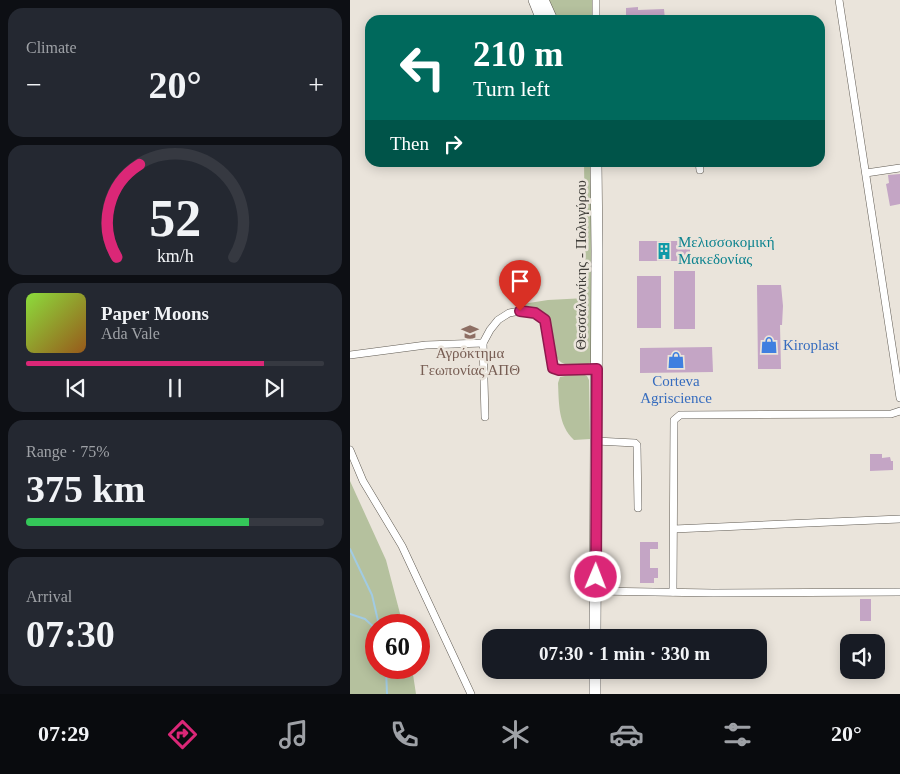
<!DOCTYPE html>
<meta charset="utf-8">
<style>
:root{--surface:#171b24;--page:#242831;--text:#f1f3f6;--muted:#9ea1a6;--line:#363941;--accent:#db2777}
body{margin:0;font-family:Georgia,serif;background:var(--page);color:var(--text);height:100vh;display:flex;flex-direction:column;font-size:19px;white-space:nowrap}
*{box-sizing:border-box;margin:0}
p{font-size:16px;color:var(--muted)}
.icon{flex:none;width:28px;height:28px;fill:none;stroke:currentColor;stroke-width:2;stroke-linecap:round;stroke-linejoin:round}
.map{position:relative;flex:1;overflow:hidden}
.sheet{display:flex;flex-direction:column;gap:8px;padding:8px;background:#0d0f14;width:350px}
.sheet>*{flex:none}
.banner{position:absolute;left:15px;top:15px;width:460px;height:152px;border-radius:15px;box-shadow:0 2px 12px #0003;background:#00695c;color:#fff;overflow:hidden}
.buttons{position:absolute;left:490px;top:634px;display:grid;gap:10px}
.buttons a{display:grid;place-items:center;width:45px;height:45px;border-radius:10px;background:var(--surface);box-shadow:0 2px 12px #0003;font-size:25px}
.speed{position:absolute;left:15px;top:614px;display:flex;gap:10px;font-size:25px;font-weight:700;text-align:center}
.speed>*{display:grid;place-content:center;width:65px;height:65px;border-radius:50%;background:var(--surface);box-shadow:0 2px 12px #0003;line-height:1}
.speed .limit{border:8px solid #d22;background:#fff;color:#111}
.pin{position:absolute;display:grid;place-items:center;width:42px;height:42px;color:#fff;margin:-51px -21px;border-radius:50% 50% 50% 0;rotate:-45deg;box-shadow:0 0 5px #0007}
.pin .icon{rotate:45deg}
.me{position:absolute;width:55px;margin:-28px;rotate:1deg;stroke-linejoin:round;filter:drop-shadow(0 0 4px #0008)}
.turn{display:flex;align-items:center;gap:18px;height:105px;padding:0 25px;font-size:22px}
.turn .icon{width:65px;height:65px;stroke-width:2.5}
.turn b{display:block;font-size:35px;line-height:42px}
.then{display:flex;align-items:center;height:48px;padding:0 25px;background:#0003;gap:10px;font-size:19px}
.big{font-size:38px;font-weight:600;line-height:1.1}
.sheet .widget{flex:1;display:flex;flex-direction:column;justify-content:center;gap:8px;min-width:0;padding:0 18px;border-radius:15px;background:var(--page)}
.sheet .dial{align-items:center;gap:0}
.dial svg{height:130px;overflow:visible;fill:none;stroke:var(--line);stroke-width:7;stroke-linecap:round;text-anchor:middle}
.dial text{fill:var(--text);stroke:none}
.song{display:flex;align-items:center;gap:15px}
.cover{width:60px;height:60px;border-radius:8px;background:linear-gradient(135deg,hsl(90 70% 55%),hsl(30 70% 35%))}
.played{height:5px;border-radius:2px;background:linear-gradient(90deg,var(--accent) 80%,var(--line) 80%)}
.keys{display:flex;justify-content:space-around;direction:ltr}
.heat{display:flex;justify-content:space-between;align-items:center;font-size:28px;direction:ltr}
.charge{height:8px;border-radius:4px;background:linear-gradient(90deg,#34c759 75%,var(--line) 0)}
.trip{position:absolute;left:132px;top:629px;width:285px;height:50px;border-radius:15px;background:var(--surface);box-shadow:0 2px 12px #0003;font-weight:600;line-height:50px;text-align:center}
.tab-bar{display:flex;height:80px;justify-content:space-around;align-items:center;background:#090b0e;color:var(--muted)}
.tab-bar .icon{width:35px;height:35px}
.tab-bar .active{color:var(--accent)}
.tab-bar b{font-size:22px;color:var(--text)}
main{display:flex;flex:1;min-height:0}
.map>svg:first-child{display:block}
.green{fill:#b5c19e}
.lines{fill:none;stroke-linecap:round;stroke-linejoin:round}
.stream{stroke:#a1cbe3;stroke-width:2}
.building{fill:#c4a5c5}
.street-casing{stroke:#605b53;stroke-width:8}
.primary-casing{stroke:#605b53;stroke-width:12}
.street{stroke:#fff;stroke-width:7}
.primary{stroke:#fff;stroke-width:11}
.route-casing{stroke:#8e194d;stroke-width:12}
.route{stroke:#db2777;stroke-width:9}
.labels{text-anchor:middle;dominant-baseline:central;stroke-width:5;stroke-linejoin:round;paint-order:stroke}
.culture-label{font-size:15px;fill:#0d838f;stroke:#eae4db;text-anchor:start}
.street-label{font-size:15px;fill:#3f3d39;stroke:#eae4db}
.shop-label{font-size:15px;fill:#366cbe;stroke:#eae4db;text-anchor:start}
.education-label{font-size:15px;fill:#785e54;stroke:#eae4db}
</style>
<main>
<section class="sheet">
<div class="widget"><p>Climate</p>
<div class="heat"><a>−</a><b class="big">20°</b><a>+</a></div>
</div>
<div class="widget dial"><svg viewBox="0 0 100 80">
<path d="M14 69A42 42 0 1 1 86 69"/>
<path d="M14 69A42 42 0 0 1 28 12" stroke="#db2777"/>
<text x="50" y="56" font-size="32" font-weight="700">52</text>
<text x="50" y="72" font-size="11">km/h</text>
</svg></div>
<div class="widget">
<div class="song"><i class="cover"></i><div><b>Paper Moons</b><p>Ada Vale</p></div></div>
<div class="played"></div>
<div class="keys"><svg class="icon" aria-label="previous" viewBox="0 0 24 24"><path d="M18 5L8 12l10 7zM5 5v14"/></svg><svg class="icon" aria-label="pause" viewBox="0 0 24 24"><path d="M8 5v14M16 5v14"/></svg><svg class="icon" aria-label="next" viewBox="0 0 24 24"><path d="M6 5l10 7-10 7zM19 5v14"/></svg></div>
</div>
<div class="widget"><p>Range · 75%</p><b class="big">375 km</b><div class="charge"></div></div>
<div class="widget"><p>Arrival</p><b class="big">07:30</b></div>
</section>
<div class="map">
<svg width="550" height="694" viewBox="0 0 550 694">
<rect width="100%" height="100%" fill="#eae4db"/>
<g class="green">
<polygon points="196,0 242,0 243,20 205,20"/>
<path d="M234 163H241L243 298 241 362C237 366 232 365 226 365 194 367 209 337 198 318 191 307 178 307 166 305L198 300 236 298Z"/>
<path d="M230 373 237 376 239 380 240 439 224 440C208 425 209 403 208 383L210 377Z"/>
<polygon points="0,481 36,560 53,625 26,625 26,668 62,668 66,694 0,694"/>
</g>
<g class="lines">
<g class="stream">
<polyline points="0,549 22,595 29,625"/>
<polyline points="0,614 15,619 26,629"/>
<polyline points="36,668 37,694"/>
</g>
</g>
<g class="building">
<polygon points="288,7 288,10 314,9 315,20 276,20 276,8"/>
<polygon points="550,174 550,204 540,206 536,184 539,183 538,175"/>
<rect x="289" y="241" width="51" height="20"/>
<rect x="324" y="271" width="21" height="58"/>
<rect x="287" y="276" width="24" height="52"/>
<polygon points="407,285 431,285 433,306 432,325 430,325 431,369 408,369"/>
<polygon points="362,347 363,372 290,373 290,348"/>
<polygon points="520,454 532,454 532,458 540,457 541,461 543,461 543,470 520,471"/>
<polygon points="290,542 308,542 308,549 300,549 300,568 308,568 308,578 304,578 304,583 290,583"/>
<rect x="510" y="599" width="11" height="22"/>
</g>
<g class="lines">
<g class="street-casing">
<g id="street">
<polyline points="489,0 550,398"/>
<polyline points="246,20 246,0"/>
<polyline points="349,162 350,170"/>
<polyline points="516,173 550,168"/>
<polyline points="0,355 76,345 133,343"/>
<polyline points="135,417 133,343 140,330 148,320 159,313 170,311 185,313 195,320 203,368 209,370 247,369"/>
<polyline points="246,441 285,443 287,445 288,508"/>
<polyline points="0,450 13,481 52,546 121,694"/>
<polyline points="324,529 550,519"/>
<polyline points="245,591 363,593 550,592"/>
<polyline points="323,592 324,420 330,415 541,414 550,411"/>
</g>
</g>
<g class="primary-casing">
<g id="primary">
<polyline points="184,0 192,20"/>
<polyline points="193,0 202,20"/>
<polyline points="245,638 247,251 246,162"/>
<polyline points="245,670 245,694"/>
</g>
</g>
<use href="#street" class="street"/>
<use href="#primary" class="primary"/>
</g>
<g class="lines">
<g class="route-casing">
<polyline id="route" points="170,311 185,313 195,320 203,368 209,370 247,369 246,577"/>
</g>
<use href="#route" class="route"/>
</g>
<defs>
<g id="building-bare" transform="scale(1.35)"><path d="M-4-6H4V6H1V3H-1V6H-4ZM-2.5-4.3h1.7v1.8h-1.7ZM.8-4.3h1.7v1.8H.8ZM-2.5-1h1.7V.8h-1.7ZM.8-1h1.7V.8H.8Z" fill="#0f9aa8" stroke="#eae4db" stroke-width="2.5" paint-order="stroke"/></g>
<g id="university-bare" transform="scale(1.35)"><path d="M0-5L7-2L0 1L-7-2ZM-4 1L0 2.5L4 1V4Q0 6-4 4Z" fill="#8d6e63" stroke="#eae4db" stroke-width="2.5" paint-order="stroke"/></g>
<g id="shop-bare" transform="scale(1.35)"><path d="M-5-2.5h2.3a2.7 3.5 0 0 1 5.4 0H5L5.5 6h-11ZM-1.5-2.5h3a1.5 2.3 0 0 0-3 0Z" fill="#3f7fe0" stroke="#eae4db" stroke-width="2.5" paint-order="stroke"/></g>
</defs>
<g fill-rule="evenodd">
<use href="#building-bare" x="314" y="251"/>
<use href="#university-bare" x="120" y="332"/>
<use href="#shop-bare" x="419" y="345"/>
<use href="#shop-bare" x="326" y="360"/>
</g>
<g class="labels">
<g class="culture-label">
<text x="328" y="242">Μελισσοκομική<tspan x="328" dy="17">Μακεδονίας</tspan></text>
</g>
<g class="street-label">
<text transform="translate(231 265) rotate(-90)">Θεσσαλονίκης - Πολυγύρου</text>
</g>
<g class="shop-label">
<text x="433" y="345">Kiroplast</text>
<text x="326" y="381" text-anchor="middle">Corteva<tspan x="326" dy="17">Agriscience</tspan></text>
</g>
<g class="education-label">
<text x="120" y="353">Αγρόκτημα<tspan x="120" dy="17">Γεωπονίας ΑΠΘ</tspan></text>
</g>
</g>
</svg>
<div class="buttons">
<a><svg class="icon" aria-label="sound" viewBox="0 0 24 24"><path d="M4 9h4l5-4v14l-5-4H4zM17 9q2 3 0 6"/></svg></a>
</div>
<div class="speed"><div class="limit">60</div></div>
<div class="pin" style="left:170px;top:311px;background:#d93025"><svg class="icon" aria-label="arrive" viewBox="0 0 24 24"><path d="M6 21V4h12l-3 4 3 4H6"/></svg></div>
<svg class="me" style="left:246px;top:577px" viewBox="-20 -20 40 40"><circle r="17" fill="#db2777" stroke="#fff" stroke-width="3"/><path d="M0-11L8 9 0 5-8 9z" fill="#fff"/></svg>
<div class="trip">07:30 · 1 min · 330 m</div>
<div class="banner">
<div class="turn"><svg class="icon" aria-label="left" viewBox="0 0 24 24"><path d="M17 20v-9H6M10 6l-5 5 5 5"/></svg><div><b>210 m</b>Turn left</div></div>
<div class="then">Then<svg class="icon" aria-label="right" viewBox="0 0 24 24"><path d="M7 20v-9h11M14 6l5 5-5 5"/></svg></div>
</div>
</div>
</main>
<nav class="tab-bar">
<b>07:29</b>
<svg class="icon active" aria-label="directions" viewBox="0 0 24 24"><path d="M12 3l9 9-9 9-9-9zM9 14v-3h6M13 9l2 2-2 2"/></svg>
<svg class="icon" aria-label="music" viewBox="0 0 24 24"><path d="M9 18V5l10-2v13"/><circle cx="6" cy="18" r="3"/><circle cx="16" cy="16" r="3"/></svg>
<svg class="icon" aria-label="phone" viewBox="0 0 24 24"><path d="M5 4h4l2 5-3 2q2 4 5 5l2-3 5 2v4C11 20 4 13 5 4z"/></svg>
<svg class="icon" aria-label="climate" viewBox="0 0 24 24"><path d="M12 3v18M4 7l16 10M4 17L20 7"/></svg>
<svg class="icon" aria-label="car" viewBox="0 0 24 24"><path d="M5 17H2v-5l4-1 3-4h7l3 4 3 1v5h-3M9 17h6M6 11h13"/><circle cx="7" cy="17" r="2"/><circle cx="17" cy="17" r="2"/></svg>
<svg class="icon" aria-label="filters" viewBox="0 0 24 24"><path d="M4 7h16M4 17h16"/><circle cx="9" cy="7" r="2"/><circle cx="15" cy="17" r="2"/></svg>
<b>20°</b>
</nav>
